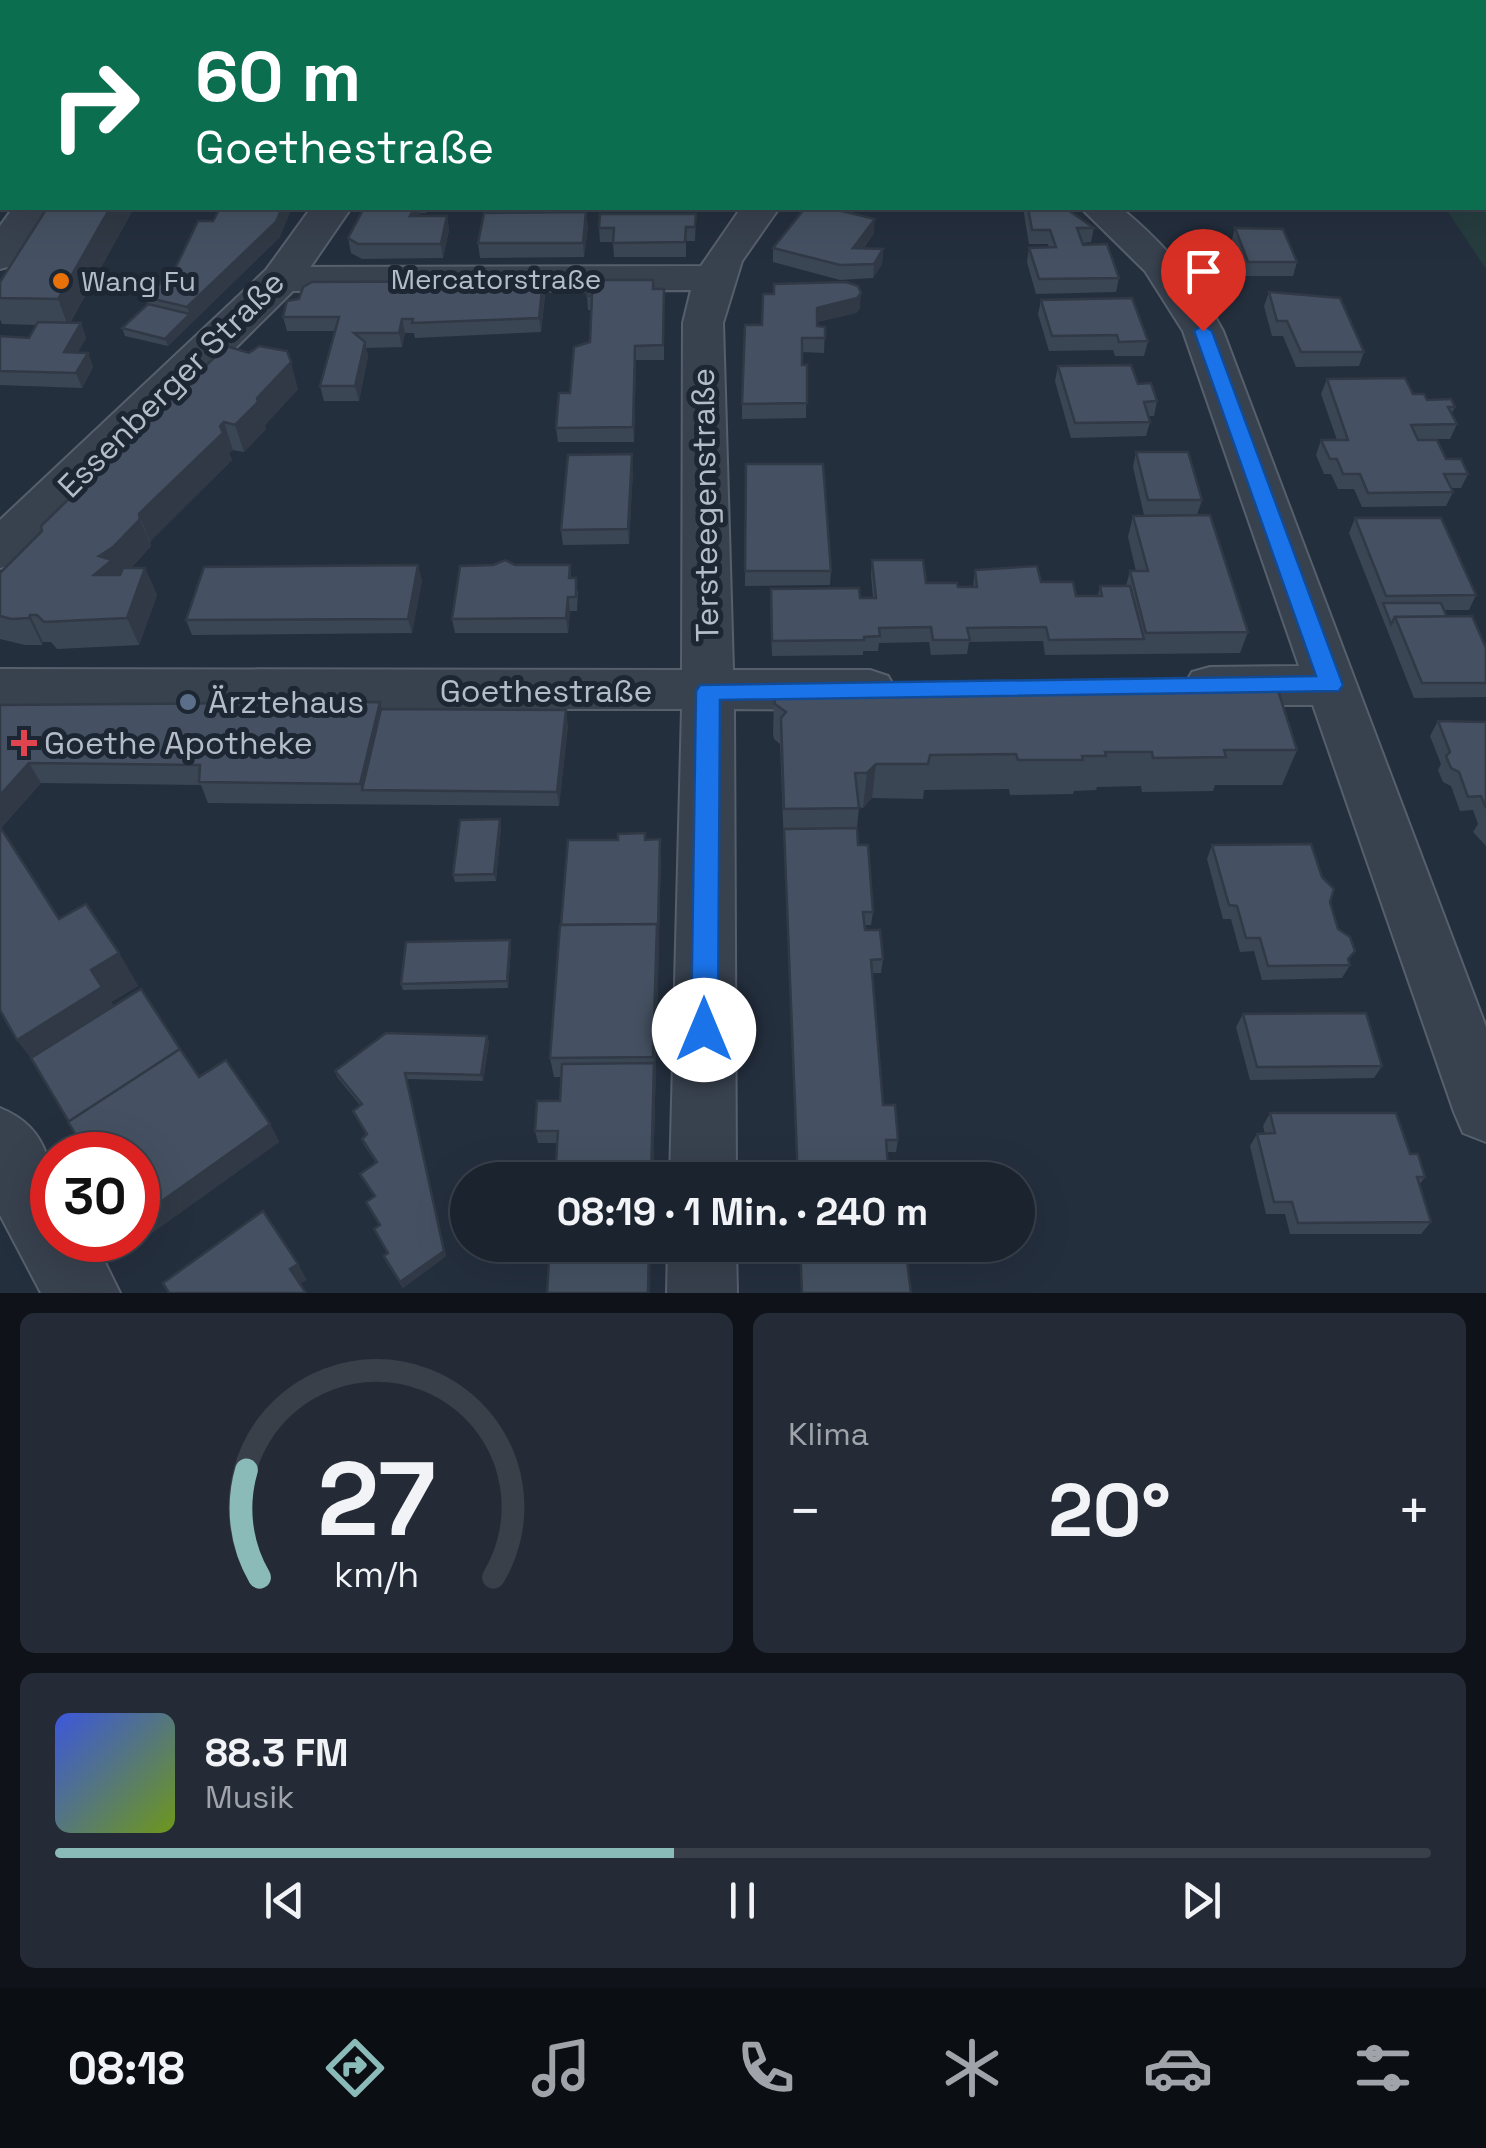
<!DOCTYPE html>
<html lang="de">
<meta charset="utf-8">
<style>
:root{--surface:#1b232e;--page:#242b36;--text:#f1f3f6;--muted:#a0a4aa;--line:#39404a;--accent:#8bbbb9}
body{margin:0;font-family:"Space Grotesk",sans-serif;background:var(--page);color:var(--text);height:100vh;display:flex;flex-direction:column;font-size:38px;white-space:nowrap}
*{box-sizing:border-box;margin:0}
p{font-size:32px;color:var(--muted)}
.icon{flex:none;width:55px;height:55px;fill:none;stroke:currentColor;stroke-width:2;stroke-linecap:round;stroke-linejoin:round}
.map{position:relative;height:1293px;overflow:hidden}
.side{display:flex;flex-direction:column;gap:20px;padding:20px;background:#0f1319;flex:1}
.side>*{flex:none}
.banner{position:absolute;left:0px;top:0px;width:1488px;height:210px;box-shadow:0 10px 40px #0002,0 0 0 2px var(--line);background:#0b6e4f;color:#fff;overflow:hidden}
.speed{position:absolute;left:30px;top:1132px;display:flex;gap:20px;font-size:50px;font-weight:700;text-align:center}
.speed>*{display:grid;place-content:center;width:130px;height:130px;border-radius:50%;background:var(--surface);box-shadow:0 10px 40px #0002,0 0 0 2px var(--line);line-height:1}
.speed .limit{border:15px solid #d22;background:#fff;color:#111}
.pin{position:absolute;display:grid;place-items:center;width:85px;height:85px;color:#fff;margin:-102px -42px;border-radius:50% 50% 50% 0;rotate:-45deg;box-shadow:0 0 10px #0007}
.pin .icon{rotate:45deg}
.me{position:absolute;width:110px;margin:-55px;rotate:0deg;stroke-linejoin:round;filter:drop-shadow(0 0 8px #0008)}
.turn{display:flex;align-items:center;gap:35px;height:210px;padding:0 30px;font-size:45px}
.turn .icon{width:130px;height:130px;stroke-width:2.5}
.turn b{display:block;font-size:70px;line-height:85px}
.big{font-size:75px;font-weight:700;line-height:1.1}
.side .tile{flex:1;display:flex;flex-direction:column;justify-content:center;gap:15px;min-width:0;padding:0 35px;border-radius:15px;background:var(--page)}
.side .dial{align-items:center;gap:0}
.dial svg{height:260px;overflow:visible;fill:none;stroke:var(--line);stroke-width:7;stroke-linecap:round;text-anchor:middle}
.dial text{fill:var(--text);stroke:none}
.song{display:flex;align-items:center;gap:30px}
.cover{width:120px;height:120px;border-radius:15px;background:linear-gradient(135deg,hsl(230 70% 55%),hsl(80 70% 35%))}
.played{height:10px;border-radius:5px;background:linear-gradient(90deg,var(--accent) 45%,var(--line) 45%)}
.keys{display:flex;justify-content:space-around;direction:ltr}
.heat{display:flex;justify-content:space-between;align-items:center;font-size:55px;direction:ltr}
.side .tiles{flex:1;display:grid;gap:20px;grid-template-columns:1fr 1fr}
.tile:last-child{grid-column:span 2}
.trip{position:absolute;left:450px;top:1162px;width:585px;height:100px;border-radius:50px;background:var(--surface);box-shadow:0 10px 40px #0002,0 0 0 2px var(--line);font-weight:700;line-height:100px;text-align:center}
.dock{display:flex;height:160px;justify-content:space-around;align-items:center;background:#0b0e12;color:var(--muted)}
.dock .icon{width:70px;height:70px}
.dock .selected{color:var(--accent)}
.dock b{font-size:45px;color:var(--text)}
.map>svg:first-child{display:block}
.green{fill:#263c3f}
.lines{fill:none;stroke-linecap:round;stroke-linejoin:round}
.minor-casing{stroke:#565f6c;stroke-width:4}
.tertiary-casing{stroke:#565f6c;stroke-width:4}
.minor{fill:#38414e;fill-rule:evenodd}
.tertiary{fill:#38414e;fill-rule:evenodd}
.wall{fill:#3b4654}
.shaded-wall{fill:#303945}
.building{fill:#455162;stroke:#303945;stroke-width:2.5}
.route{fill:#1a73e8;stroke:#114b97;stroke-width:2.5}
.food-dot{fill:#e8710a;stroke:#1d2633;stroke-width:4}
.service-dot{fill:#5c6f8a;stroke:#1d2633;stroke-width:4}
.health-dot{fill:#e0444e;stroke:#1d2633;stroke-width:4}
.labels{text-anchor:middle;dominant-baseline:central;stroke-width:10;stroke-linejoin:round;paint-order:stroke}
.far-street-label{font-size:28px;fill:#b4bcc9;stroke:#1d2633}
.far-poi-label{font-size:28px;fill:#b4bcc9;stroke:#1d2633;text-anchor:start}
.street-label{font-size:32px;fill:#b4bcc9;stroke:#1d2633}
.poi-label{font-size:32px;fill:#b4bcc9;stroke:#1d2633;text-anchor:start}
</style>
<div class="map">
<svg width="1486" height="1293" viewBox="0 0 1486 1293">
<rect width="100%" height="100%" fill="#242f3e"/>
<polygon class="green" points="1486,206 1486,269 1446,209"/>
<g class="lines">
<g class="minor-casing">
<g id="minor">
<polygon points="431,0 484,0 485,2 430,2"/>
<polygon points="969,0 999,0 1000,2 970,2"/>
<polygon points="741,208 779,208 742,261 723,323 733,670 870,670 888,676 896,690 888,704 870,710 734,709 736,1180 670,1180 682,709 0,709 0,669 682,670 683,323 691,290 281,291 267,287 261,279 267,271 281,267 701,266"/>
<path d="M1081 208H1121C1164 243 1197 282 1223 331L1486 1027V1142L1463 1133 1454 1112 1313 705H1210L1192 700 1184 686 1192 672 1210 667 1299 666 1183 331 1145 271Z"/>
<polygon points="668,1245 736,1245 737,1293 667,1293"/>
</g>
</g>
<g class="tertiary-casing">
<g id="tertiary">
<polygon points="13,208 53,208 15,265 0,269 0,226"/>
<polygon points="311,208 351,208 296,288 18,563 0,568 0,520 266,270"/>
<path d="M0 1108C60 1132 52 1185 52 1240H94L120 1293H41L0 1215Z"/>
</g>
</g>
<use href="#minor" class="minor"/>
<use href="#tertiary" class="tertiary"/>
</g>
<g class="wall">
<rect x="0" y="12" width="2" height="24"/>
<polygon points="2,60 2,198 0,202 0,63"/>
<polygon points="47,208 134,208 70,323 81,323 86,338 78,352 88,353 93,367 82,388 0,385 0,336 29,338 37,325 2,324 0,319 0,282"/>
<polygon points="364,208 429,208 426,213 421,213 419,216 447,216 449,230 443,258 362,259 351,253 348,238"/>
<polygon points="834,208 860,208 852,213 874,233 863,249 883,249 882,264 873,278 840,280 773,262 773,248 840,210"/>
<polygon points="1023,208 1065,208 1094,228 1091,242 1082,243 1119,278 1116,292 1036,294 1027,262 1029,248 1049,247 1048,244 1029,244"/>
<polygon points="1178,208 1233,208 1231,212 1180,211"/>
<polygon points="696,214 695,241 686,241 686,257 614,257 613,242 600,242 599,228"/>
<polygon points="213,221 280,237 168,346 125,336 122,328 148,304 145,297 174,271"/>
<polygon points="588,226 584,257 480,258 478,243"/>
<polygon points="1235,228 1297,262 1293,276 1244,276 1231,243"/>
<polygon points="653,289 664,289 664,360 636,360 634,442 558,442 556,428 590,342 591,310 588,310 587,296"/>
<polygon points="1269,292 1364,352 1359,366 1296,367 1283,336 1272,336 1264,306"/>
<polygon points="545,295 541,332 415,338 414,333 405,333 402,347 366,348 368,356 359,401 324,401 320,386 335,331 287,331 283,317"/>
<polygon points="1041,300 1148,341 1144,356 1115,356 1113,350 1049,351 1038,314"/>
<polygon points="860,308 856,313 817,322 817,326 825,327 824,353 802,352 802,365 807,365 806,418 742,419 742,404 762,325"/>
<polygon points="226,346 298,389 265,425 266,429 244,452 233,450 229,453 232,460 156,535 150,542 151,546 131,568 145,568 157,595 139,645 57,649 51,642 43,642 42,645 25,645 0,639 0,573"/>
<polygon points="1058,366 1138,384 1157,401 1154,416 1148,416 1150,422 1146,436 1071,438 1055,381"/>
<polygon points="1327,379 1413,394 1427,400 1455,407 1451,414 1457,424 1450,439 1418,439 1468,474 1461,488 1451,488 1453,492 1446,506 1362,507 1354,489 1338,489 1331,474 1324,474 1316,455 1321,440 1337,440 1321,394"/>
<polygon points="1136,452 1202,500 1197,515 1248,632 1240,653 1045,655 1043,641 969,642 967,654 931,655 929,642 879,643 878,651 863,651 863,655 772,656 770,604 873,598 871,575 872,560 926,583 958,587 973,587 975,570 1041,582 1076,596 1098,596 1100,586 1126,586 1130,571 1136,571 1128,537 1133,516 1195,515 1144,515 1133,467"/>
<polygon points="746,464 831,571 830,585 745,586"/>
<polygon points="633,469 629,544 563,545 561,530"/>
<polygon points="1355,518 1476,595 1469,610 1444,610 1447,617 1486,648 1486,697 1414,698 1349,533"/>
<polygon points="515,565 570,565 571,578 578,592 577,611 570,611 568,633 455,633 452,619"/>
<polygon points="422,580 412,633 192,635 186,620"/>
<polygon points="795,696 1297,750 1282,785 1215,785 1213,791 1142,792 1141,786 1097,787 1096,790 1074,791 1073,794 1010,795 1009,789 924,790 923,799 872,798 863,808 859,807 857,828 858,845 873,912 871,925 865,925 865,930 883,959 881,973 872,973 883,1105 898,1140 896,1152 887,1152 889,1180 797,1180 780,744 774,739 773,734 774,698"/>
<polygon points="0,705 381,709 568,725 559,806 208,803 201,785 41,783 1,828 59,919 119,953 138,986 111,1002 114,1006 180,1049 199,1077 270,1124 279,1142 142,1240 138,1235 138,1155 31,1058 17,1040 0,1010"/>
<polygon points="1438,721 1486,722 1486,846 1473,832 1478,824 1473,810 1460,811 1451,786 1443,782 1438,770 1441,764 1430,736"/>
<polygon points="500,819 501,827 496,881 455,882 453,875"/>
<polygon points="645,840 661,853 653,1180 557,1143 538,1143 535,1131 560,1101 561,1077 554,1077 550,1058 561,925"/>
<polygon points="1212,845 1330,902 1350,965 1342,978 1262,980 1254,951 1240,952 1231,919 1223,919 1207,859"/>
<polygon points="511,947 508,988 403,990 401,984"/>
<polygon points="1243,1014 1382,1066 1374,1078 1250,1080 1236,1027"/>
<polygon points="487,1036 489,1042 483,1081 407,1079 446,1256 403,1288 386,1262 388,1253 379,1226 374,1197 360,1174 376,1163 364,1145 362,1139 366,1135 353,1111 360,1105 337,1077 335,1071"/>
<polygon points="1270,1113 1410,1154 1425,1177 1419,1185 1431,1222 1421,1234 1290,1234 1285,1214 1266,1214 1250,1146 1257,1134 1265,1134 1263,1126"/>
</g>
<g class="shaded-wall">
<polygon points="2,175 2,198 0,202 0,179"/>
<polygon points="110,208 134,208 68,326 58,299"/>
<polygon points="282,208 292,208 280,237 168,346 165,339 190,314 187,307"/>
<polygon points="414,208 420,208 421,213 413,230 410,216"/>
<polygon points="850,208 860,208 850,215"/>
<polygon points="586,212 588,226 584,257 583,243"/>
<polygon points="447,216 449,230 443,258 441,244"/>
<polygon points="875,219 874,233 852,263 853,248"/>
<polygon points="883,249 882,264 873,278 874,264"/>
<polygon points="543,281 545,295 541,332 539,318"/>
<polygon points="861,293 860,308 856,313 816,322 817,308"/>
<polygon points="402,319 405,333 402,347 399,333"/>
<polygon points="81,323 86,338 70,366 64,352"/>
<polygon points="365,342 368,356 359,401 355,386"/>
<polygon points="635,346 636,360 634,442 633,427"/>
<polygon points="88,353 93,367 82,388 76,373"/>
<polygon points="291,362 298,389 265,425 257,398"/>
<polygon points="258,402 266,429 244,452 235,425"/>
<polygon points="224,422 233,450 229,453 232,460 150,542 139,514"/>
<polygon points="632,454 633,469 629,544 628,529"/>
<polygon points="140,519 151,546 125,574 94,575 99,556"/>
<polygon points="418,565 422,580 412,633 408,619"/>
<polygon points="145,568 157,595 139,645 127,618"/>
<polygon points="568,597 570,611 568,633 566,618"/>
<polygon points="30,615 43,642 42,645 29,618"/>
<polygon points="380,702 385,723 362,790 360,784"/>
<polygon points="566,710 568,725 559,806 557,792"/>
<polygon points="29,763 41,783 0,829 0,795"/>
<polygon points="876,764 872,798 863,808 867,773"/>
<polygon points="500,819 501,827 496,881 494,874"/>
<polygon points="660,839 659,944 653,1180 651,1180"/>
<polygon points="510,940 511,947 508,988 507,981"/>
<polygon points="119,953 138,986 111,1002 122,1019 41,1071 17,1040 91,970"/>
<polygon points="487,1036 489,1042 483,1081 481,1075"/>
<polygon points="405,1073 446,1256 403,1288 400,1282"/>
<polygon points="270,1124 279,1142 142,1240 138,1235 138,1218"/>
<polygon points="649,1245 651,1245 650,1293 648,1293"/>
<polygon points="298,1264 307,1280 300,1284 290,1269"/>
</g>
<g class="building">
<polygon points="45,0 78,0 76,2 43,2"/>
<polygon points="78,0 122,0 120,2 76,2"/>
<polygon points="179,0 308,0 306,2 177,2"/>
<polygon points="309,0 381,0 380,2 308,2"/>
<polygon points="649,0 679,0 686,2 645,2"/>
<polygon points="886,0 944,0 944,2 887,2"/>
<polygon points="1030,0 1065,0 1066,2 1031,2"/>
<rect x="0" y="74" width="2" height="55"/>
<polygon points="0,141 2,141 2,175 0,179"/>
<polygon points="47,208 110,208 58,299 0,298 0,282"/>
<polygon points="220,208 282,208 276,222 187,307 145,297 174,271 198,221 213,221"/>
<polygon points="364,208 414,208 410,216 447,216 441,244 358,244 348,238"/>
<polygon points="805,208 829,208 875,219 853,248 883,249 874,264 840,265 773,248"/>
<polygon points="1028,208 1065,208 1094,228 1077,228 1083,245 1107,244 1119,278 1039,279 1029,248 1056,247 1050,230 1032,230"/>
<polygon points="586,212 583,243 478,243 484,213"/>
<polygon points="600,214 696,214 695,227 686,227 685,242 613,243 614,228 599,228"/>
<polygon points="1235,228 1283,229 1297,262 1248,262"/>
<polygon points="588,280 653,280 653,289 664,289 663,345 635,346 633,427 556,428 559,393 570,393 574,347 590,342 592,295 587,296"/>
<polygon points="543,281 539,318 412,323 413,319 402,319 399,333 354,333 365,342 355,386 320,386 339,317 283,317 287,301 299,299 303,287 312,282"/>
<polygon points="846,282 858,286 861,293 857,298 817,308 817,326 825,327 825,338 802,338 802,365 807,365 807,403 742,404 745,325 762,325 763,294 774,294 774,284"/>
<polygon points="1269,292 1340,298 1364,352 1301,352 1287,321 1277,321"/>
<polygon points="1132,298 1148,341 1119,342 1117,335 1052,336 1041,300"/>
<polygon points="148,304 190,314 165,339 122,328"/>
<polygon points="38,322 81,323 64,352 88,353 76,373 0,371 0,336 29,338"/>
<polygon points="226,346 249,353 259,346 287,351 291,362 257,398 258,402 235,425 224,422 220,426 223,433 145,508 139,514 140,519 113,547 99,556 112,560 94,575 120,575 123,568 145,568 127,618 44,622 37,615 30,615 29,618 11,619 0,616 0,573 42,531 41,526"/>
<polygon points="1131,365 1138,384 1151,383 1157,401 1144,402 1150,422 1075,423 1058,366"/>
<polygon points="1405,378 1413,394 1424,394 1427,400 1451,399 1455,407 1448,407 1457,424 1411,425 1418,440 1437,440 1446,459 1461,459 1468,474 1444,474 1453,492 1368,493 1360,474 1343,474 1337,459 1330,459 1321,440 1348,440 1327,379"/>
<polygon points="1136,452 1188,452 1202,500 1148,500"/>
<polygon points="632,454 628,529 561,530 568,455"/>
<polygon points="746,464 823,464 831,571 745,571"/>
<polygon points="1210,515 1248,632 1146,633 1130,571 1148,571 1133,516"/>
<polygon points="1355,518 1441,518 1476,595 1386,596"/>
<polygon points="505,560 515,565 570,565 569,578 576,578 576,597 568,597 566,618 452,619 460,566 493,565"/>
<polygon points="872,560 923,560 926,583 957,583 958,587 977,587 975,570 1037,566 1041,582 1073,582 1076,596 1102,596 1100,586 1130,586 1144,639 1049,640 1046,627 967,628 970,640 933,640 931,627 879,628 880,636 864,637 864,640 772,641 771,589 859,588 860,598 876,598"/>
<polygon points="418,565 408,619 186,620 204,567"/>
<polygon points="1383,603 1441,603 1447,617 1395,617 1391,624"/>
<polygon points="1472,616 1486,648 1486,683 1422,683 1395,617"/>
<polygon points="1276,684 1297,750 1224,750 1226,757 1153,758 1152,752 1105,752 1106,756 1082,756 1083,760 1018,760 1016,754 930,755 928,764 876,764 867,773 855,773 859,808 784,809 781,718 786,712 775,704 774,698 780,693 795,696 804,690"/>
<polygon points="380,702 360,784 199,782 200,765 29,763 0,795 0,705"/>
<polygon points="381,709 566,710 557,792 362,790"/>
<polygon points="1438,721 1486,722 1486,808 1481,796 1468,797 1459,772 1451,768 1446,756 1450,752"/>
<polygon points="500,819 494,874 453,875 460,820"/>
<polygon points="0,827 59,919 86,904 119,953 91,970 102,987 17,1040 0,1010"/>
<polygon points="857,828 858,845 868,845 873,912 863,912 865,930 880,930 883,959 871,960 878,1045 883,1105 895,1105 898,1140 886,1140 889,1180 798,1180 784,829"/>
<polygon points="645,833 645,840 660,839 658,930 657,924 561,925 568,840 618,840 618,834"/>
<polygon points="1311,844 1322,877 1334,889 1330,902 1338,929 1350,937 1355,951 1348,959 1350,965 1268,966 1260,938 1246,938 1237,906 1229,905 1212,845"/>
<polygon points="657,924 653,1057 550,1058 560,925"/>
<polygon points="510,940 507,981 401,984 406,942"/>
<polygon points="141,989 180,1049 69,1122 31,1058"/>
<polygon points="1366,1013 1382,1066 1257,1067 1243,1014"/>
<polygon points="386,1033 487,1036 481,1075 405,1073 444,1251 400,1282 384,1256 388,1253 374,1229 380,1225 366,1202 375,1196 360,1174 377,1162 362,1139 367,1134 353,1111 362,1104 335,1071"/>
<polygon points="180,1049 199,1077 226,1060 270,1124 138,1218 138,1155 88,1155 68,1122"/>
<polygon points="654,1063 651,1180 555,1180 558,1131 535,1131 537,1101 560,1101 562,1064"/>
<polygon points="1270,1113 1396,1113 1410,1154 1418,1154 1425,1177 1417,1177 1431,1222 1298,1223 1292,1202 1274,1202 1257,1134 1275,1133"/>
<polygon points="263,1211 298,1264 290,1269 306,1293 169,1293 163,1283"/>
<polygon points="550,1245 649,1245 648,1293 547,1293"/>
<polygon points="800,1245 905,1245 911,1293 802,1293"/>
</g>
<polygon class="route" points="1203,325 1212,331 1343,685 1339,691 720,700 718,1030 714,1039 704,1042 695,1039 691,1030 696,691 700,685 1316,676 1194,331"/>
<circle class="food-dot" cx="61" cy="281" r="10"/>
<circle class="service-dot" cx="188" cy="702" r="10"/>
<path class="health-dot" d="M19 728h10v10h10v10h-10v10h-10v-10h-10v-10h10z"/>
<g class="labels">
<g class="far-street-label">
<text x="496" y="279">Mercatorstraße</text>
</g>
<g class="far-poi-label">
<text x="81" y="281">Wang Fu</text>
</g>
<g class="street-label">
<text transform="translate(171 384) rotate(-45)">Essenberger Straße</text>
<text transform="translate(705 505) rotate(-91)">Tersteegenstraße</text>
<text x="546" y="691">Goethestraße</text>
</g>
<g class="poi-label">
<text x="208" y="702">Ärztehaus</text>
<text x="44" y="743">Goethe Apotheke</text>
</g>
</g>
</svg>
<div class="speed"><div class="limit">30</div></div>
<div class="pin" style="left:1203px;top:331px;background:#d93025"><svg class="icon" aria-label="arrive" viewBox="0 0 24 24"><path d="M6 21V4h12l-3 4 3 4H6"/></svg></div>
<svg class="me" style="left:704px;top:1030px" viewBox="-20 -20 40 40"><circle r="19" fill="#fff"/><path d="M0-13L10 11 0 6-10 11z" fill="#1a73e8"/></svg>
<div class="trip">08:19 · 1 Min. · 240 m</div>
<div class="banner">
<div class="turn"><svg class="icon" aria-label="right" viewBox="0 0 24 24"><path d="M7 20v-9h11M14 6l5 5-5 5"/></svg><div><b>60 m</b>Goethestraße</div></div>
</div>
</div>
<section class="side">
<div class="tiles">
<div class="tile dial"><svg viewBox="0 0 100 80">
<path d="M14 69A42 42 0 1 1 86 69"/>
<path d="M14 69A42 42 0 0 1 10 36" stroke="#8bbbb9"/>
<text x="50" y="56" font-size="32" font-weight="700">27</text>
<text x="50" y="72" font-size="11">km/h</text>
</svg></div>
<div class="tile"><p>Klima</p>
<div class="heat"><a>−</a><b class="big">20°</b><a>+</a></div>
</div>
<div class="tile">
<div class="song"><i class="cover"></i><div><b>88.3 FM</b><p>Musik</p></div></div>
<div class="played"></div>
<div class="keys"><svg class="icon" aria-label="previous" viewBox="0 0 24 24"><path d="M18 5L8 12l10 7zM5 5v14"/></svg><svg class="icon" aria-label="pause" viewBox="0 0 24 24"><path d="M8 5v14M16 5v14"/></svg><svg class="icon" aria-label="next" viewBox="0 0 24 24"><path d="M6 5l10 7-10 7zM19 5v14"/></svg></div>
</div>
</div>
</section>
<nav class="dock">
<b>08:18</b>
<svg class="icon selected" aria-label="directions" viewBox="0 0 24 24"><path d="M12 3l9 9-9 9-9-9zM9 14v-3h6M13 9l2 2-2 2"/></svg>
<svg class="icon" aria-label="music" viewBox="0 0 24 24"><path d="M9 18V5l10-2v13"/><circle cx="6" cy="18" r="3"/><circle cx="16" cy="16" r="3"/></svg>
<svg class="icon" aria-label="phone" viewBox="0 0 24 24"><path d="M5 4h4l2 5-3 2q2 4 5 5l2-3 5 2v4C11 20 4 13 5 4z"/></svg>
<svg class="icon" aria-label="climate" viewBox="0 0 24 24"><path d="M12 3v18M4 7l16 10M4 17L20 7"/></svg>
<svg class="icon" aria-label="car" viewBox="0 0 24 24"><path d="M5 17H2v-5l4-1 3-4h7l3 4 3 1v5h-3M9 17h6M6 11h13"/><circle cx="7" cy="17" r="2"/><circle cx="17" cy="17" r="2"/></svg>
<svg class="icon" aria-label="filters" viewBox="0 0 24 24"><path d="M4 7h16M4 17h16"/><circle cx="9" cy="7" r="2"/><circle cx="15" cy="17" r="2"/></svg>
</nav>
